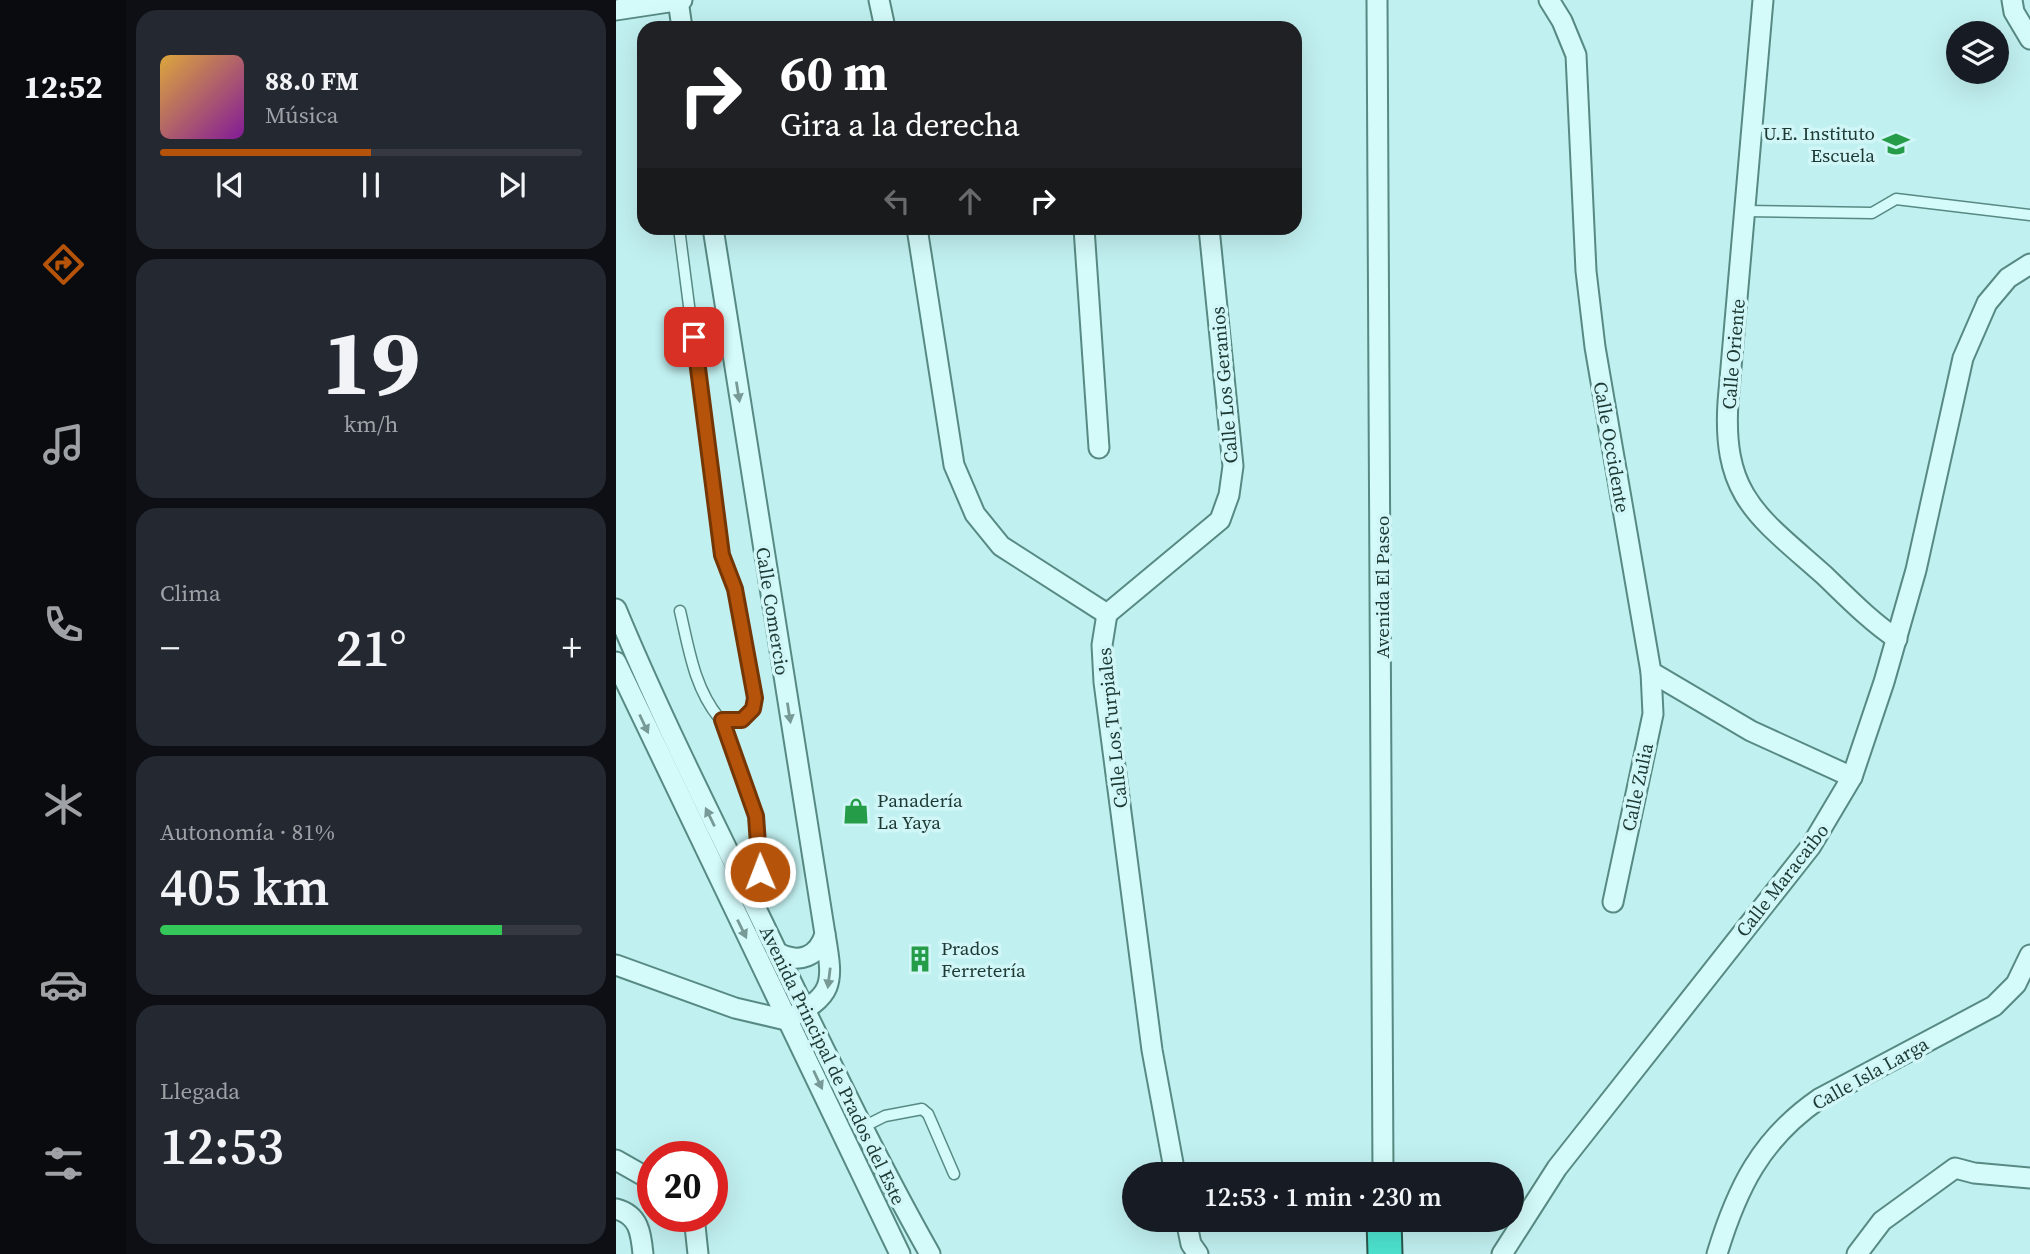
<!DOCTYPE html>
<html lang="es">
<meta charset="utf-8">
<style>
:root{--surface:#171b24;--page:#242831;--text:#f1f3f6;--muted:#9ea1a6;--line:#363941;--accent:#b45309}
body{margin:0;font-family:"Source Serif 4",serif;background:var(--page);color:var(--text);height:100vh;display:flex;flex-direction:column;font-size:26px;white-space:nowrap}
*{box-sizing:border-box;margin:0}
p{font-size:23px;color:var(--muted)}
.icon{flex:none;width:38px;height:38px;fill:none;stroke:currentColor;stroke-width:2;stroke-linecap:round;stroke-linejoin:round}
.map{position:relative;flex:1;overflow:hidden}
.side{display:flex;flex-direction:column;gap:10px;padding:10px;background:#0d0f14;width:490px}
.side>*{flex:none}
.banner{position:absolute;left:21px;top:21px;width:665px;height:214px;border-radius:21px;box-shadow:0 7px 28px #0002;background:#202124;color:#fff;overflow:hidden}
.tools{position:absolute;left:1330px;top:21px;display:grid;gap:14px}
.tools a{display:grid;place-items:center;width:63px;height:63px;border-radius:50%;background:var(--surface);box-shadow:0 7px 28px #0002;font-size:35px}
.speed{position:absolute;left:21px;top:1141px;display:flex;gap:14px;font-size:35px;font-weight:700;text-align:center}
.speed>*{display:grid;place-content:center;width:91px;height:91px;border-radius:50%;background:var(--surface);box-shadow:0 7px 28px #0002;line-height:1}
.speed .limit{border:10px solid #d22;background:#fff;color:#111}
.pin{position:absolute;display:grid;place-items:center;width:60px;height:60px;color:#fff;margin:-30px;border-radius:14px;box-shadow:0 4px 10px #0006}
.me{position:absolute;width:77px;margin:-38px;rotate:359deg;stroke-linejoin:round;filter:drop-shadow(0 0 5px #0008)}
.turn{display:flex;align-items:center;gap:24px;height:147px;padding:0 28px;font-size:32px}
.turn .icon{width:91px;height:91px;stroke-width:2.5}
.turn b{display:block;font-size:49px;line-height:60px}
.lanes{display:flex;align-items:center;height:66px;padding:0 28px;background:#0003;justify-content:center;gap:35px;direction:ltr}
.lanes .off{opacity:.35}
.big{font-size:52px;font-weight:600;line-height:1.1}
.side .widget{flex:1;display:flex;flex-direction:column;justify-content:center;gap:10px;min-width:0;padding:0 24px;border-radius:21px;background:var(--page)}
.side .dial{align-items:center;gap:0}
.dial b{font-size:91px;line-height:1}
.song{display:flex;align-items:center;gap:21px}
.cover{width:84px;height:84px;border-radius:10px;background:linear-gradient(135deg,hsl(40 70% 55%),hsl(290 70% 35%))}
.played{height:7px;border-radius:4px;background:linear-gradient(90deg,var(--accent) 50%,var(--line) 50%)}
.keys{display:flex;justify-content:space-around;direction:ltr}
.heat{display:flex;justify-content:space-between;align-items:center;font-size:38px;direction:ltr}
.charge{height:10px;border-radius:5px;background:linear-gradient(90deg,#34c759 81%,var(--line) 0)}
.trip{position:absolute;left:506px;top:1162px;width:402px;height:70px;border-radius:35px;background:var(--surface);box-shadow:0 7px 28px #0002;font-weight:600;line-height:70px;text-align:center}
main{display:flex;flex:1;min-height:0}
.tabs{display:flex;flex-direction:column;width:126px;justify-content:space-around;align-items:center;background:#090b0e;color:var(--muted)}
.tabs .icon{width:49px;height:49px}
.tabs .on{color:var(--accent)}
.tabs b{font-size:32px;color:var(--text)}
.map>svg:first-child{display:block}
.lines{fill:none;stroke-linecap:round;stroke-linejoin:round}
.service-casing{stroke:#578a82;stroke-width:13}
.minor-casing{stroke:#578a82;stroke-width:23}
.motorway-casing{stroke:#2c584e;stroke-width:37}
.service{stroke:#d4fafa;stroke-width:10}
.minor{stroke:#d4fafa;stroke-width:19}
.motorway{stroke:#4de4d0;stroke-width:33}
.oneway{fill:#789a96}
.route-casing{stroke:#753606;stroke-width:18}
.route{stroke:#b45309;stroke-width:12}
.labels{text-anchor:middle;dominant-baseline:central;stroke-width:7;stroke-linejoin:round;paint-order:stroke}
.poi-label{font-size:19px;fill:#1d3933;stroke:#d1f6f7;text-anchor:start}
.street-label{font-size:19px;fill:#1d3933;stroke:#d1f6f7}
</style>
<main>
<nav class="tabs">
<b>12:52</b>
<svg class="icon on" aria-label="directions" viewBox="0 0 24 24"><path d="M12 3l9 9-9 9-9-9zM9 14v-3h6M13 9l2 2-2 2"/></svg>
<svg class="icon" aria-label="music" viewBox="0 0 24 24"><path d="M9 18V5l10-2v13"/><circle cx="6" cy="18" r="3"/><circle cx="16" cy="16" r="3"/></svg>
<svg class="icon" aria-label="phone" viewBox="0 0 24 24"><path d="M5 4h4l2 5-3 2q2 4 5 5l2-3 5 2v4C11 20 4 13 5 4z"/></svg>
<svg class="icon" aria-label="climate" viewBox="0 0 24 24"><path d="M12 3v18M4 7l16 10M4 17L20 7"/></svg>
<svg class="icon" aria-label="car" viewBox="0 0 24 24"><path d="M5 17H2v-5l4-1 3-4h7l3 4 3 1v5h-3M9 17h6M6 11h13"/><circle cx="7" cy="17" r="2"/><circle cx="17" cy="17" r="2"/></svg>
<svg class="icon" aria-label="filters" viewBox="0 0 24 24"><path d="M4 7h16M4 17h16"/><circle cx="9" cy="7" r="2"/><circle cx="15" cy="17" r="2"/></svg>
</nav>
<section class="side">
<div class="widget">
<div class="song"><i class="cover"></i><div><b>88.0 FM</b><p>Música</p></div></div>
<div class="played"></div>
<div class="keys"><svg class="icon" aria-label="previous" viewBox="0 0 24 24"><path d="M18 5L8 12l10 7zM5 5v14"/></svg><svg class="icon" aria-label="pause" viewBox="0 0 24 24"><path d="M8 5v14M16 5v14"/></svg><svg class="icon" aria-label="next" viewBox="0 0 24 24"><path d="M6 5l10 7-10 7zM19 5v14"/></svg></div>
</div>
<div class="widget dial"><b>19</b><p>km/h</p></div>
<div class="widget"><p>Clima</p>
<div class="heat"><a>−</a><b class="big">21°</b><a>+</a></div>
</div>
<div class="widget"><p>Autonomía · 81%</p><b class="big">405 km</b><div class="charge"></div></div>
<div class="widget"><p>Llegada</p><b class="big">12:53</b></div>
</section>
<div class="map">
<svg width="1414" height="1254" viewBox="0 0 1414 1254">
<rect width="100%" height="100%" fill="#c1f0f0"/>
<g class="lines">
<g class="service-casing">
<g id="service">
<polyline points="1129,211 1256,213 1280,199 1414,215"/>
<path d="M63 228 105 555 119 589 139 698 137 709 126 720 103 718C78 687 73 649 64 611"/>
<path d="M106 720C127 779 155 837 140 901"/>
<polyline points="247,1127 269,1116 306,1109 312,1114 338,1174"/>
</g>
</g>
<g class="minor-casing">
<g id="minor">
<polyline points="62,0 66,28"/>
<polyline points="263,0 269,28"/>
<polyline points="761,0 767,1174"/>
<polyline points="933,0 946,21 960,55 970,271 979,347 1035,672 1135,731 1236,777"/>
<path d="M1147 0 1112 402C1106 497 1143 517 1208 575 1231 597 1254 621 1281 639"/>
<polyline points="1396,0 1398,12 1414,39"/>
<polyline points="0,10 66,0"/>
<path d="M97 228 209 934C202 957 183 964 162 953"/>
<polyline points="301,228 338,465 359,514 385,546 491,614"/>
<polyline points="468,228 483,448"/>
<path d="M0 609C48 725 106 837 160 950 210 1053 258 1155 314 1254"/>
<polyline points="491,614 486,645 488,682 536,1050 559,1174"/>
<polyline points="491,614 604,520 613,495 617,466 593,228"/>
<polyline points="0,662 284,1254"/>
<polyline points="997,902 1037,714 1035,672"/>
<path d="M0 965 119 1008 170 1020C218 995 218 986 209 934"/>
<polyline points="0,1160 37,1181"/>
<path d="M0 1209C23 1215 25 1233 27 1254"/>
<polyline points="78,1216 82,1254"/>
<polyline points="570,1220 575,1244 582,1254"/>
<polyline points="886,1254 941,1168 1195,846 1236,777 1268,682 1300,570 1347,358 1371,303 1392,278 1414,264"/>
<path d="M1101 1254C1121 1188 1145 1139 1203 1099L1378 1006 1400 984 1414 955"/>
<polyline points="1241,1254 1266,1221 1339,1168 1358,1173 1414,1178"/>
</g>
</g>
<g class="motorway-casing">
<polyline id="motorway" points="768,1220 769,1254"/>
</g>
<use href="#service" class="service"/>
<use href="#minor" class="minor"/>
<use href="#motorway" class="motorway"/>
</g>
<defs><path id="oneway-solid" d="M-6-.8H1V-3.2L6.5 0L1 3.2V.8H-6Z" transform="scale(1.75)"/></defs>
<g class="oneway">
<use href="#oneway-solid" transform="translate(122 392) rotate(81)"/>
<use href="#oneway-solid" transform="translate(173 713) rotate(81)"/>
<use href="#oneway-solid" transform="translate(28 724) rotate(65)"/>
<use href="#oneway-solid" transform="translate(94 817) rotate(-116)"/>
<use href="#oneway-solid" transform="translate(126 929) rotate(64)"/>
<use href="#oneway-solid" transform="translate(213 978) rotate(97)"/>
<use href="#oneway-solid" transform="translate(202 1080) rotate(65)"/>
</g>
<g class="lines">
<g class="route-casing">
<polyline id="route" points="78,337 106,555 119,589 139,698 137,709 126,720 106,720 140,816 144,872"/>
</g>
<use href="#route" class="route"/>
</g>
<defs>
<g id="school-bare" transform="scale(2.1)"><path d="M0-5L7-2L0 1L-7-2ZM-4 1L0 2.5L4 1V4Q0 6-4 4Z" fill="#249c48" stroke="#d1f6f7" stroke-width="2.5" paint-order="stroke"/></g>
<g id="shop-bare" transform="scale(2.1)"><path d="M-5-2.5h2.3a2.7 3.5 0 0 1 5.4 0H5L5.5 6h-11ZM-1.5-2.5h3a1.5 2.3 0 0 0-3 0Z" fill="#249c48" stroke="#d1f6f7" stroke-width="2.5" paint-order="stroke"/></g>
<g id="building-bare" transform="scale(2.1)"><path d="M-4-6H4V6H1V3H-1V6H-4ZM-2.5-4.3h1.7v1.8h-1.7ZM.8-4.3h1.7v1.8H.8ZM-2.5-1h1.7V.8h-1.7ZM.8-1h1.7V.8H.8Z" fill="#249c48" stroke="#d1f6f7" stroke-width="2.5" paint-order="stroke"/></g>
</defs>
<g fill-rule="evenodd">
<use href="#school-bare" x="1280" y="144"/>
<use href="#shop-bare" x="240" y="811"/>
<use href="#building-bare" x="304" y="959"/>
</g>
<g class="labels">
<g class="poi-label">
<text x="1259" y="133" text-anchor="end">U.E. Instituto<tspan x="1259" dy="22">Escuela</tspan></text>
<text x="261" y="800">Panadería<tspan x="261" dy="22">La Yaya</tspan></text>
<text x="325" y="948">Prados<tspan x="325" dy="22">Ferretería</tspan></text>
</g>
<g class="street-label">
<text transform="translate(1117 354) rotate(-85)">Calle Oriente</text>
<text transform="translate(608 385) rotate(-95)">Calle Los Geranios</text>
<text transform="translate(996 447) rotate(80)">Calle Occidente</text>
<text transform="translate(766 587) rotate(-90)">Avenida El Paseo</text>
<text transform="translate(157 611) rotate(81)">Calle Comercio</text>
<text transform="translate(496 728) rotate(-96)">Calle Los Turpiales</text>
<text transform="translate(1021 787) rotate(-78)">Calle Zulia</text>
<text transform="translate(1166 880) rotate(-52)">Calle Maracaibo</text>
<text transform="translate(217 1065) rotate(64)">Avenida Principal de Prados del Este</text>
<text transform="translate(1254 1073) rotate(-29)">Calle Isla Larga</text>
</g>
</g>
</svg>
<div class="tools">
<a><svg class="icon" aria-label="layers" viewBox="0 0 24 24"><path d="M12 4l9 5-9 5-9-5zM3 14l9 5 9-5"/></svg></a>
</div>
<div class="speed"><div class="limit">20</div></div>
<div class="pin" style="left:78px;top:337px;background:#d93025"><svg class="icon" aria-label="arrive" viewBox="0 0 24 24"><path d="M6 21V4h12l-3 4 3 4H6"/></svg></div>
<svg class="me" style="left:144px;top:872px" viewBox="-20 -20 40 40"><circle r="17" fill="#b45309" stroke="#fff" stroke-width="3"/><path d="M0-11L8 9 0 5-8 9z" fill="#fff"/></svg>
<div class="trip">12:53 · 1 min · 230 m</div>
<div class="banner">
<div class="turn"><svg class="icon" aria-label="right" viewBox="0 0 24 24"><path d="M7 20v-9h11M14 6l5 5-5 5"/></svg><div><b>60 m</b>Gira a la derecha</div></div>
<div class="lanes"><svg class="icon off" aria-label="left" viewBox="0 0 24 24"><path d="M17 20v-9H6M10 6l-5 5 5 5"/></svg><svg class="icon off" aria-label="ahead" viewBox="0 0 24 24"><path d="M12 20V5M6 11l6-6 6 6"/></svg><svg class="icon" aria-label="right" viewBox="0 0 24 24"><path d="M7 20v-9h11M14 6l5 5-5 5"/></svg></div>
</div>
</div>
</main>
